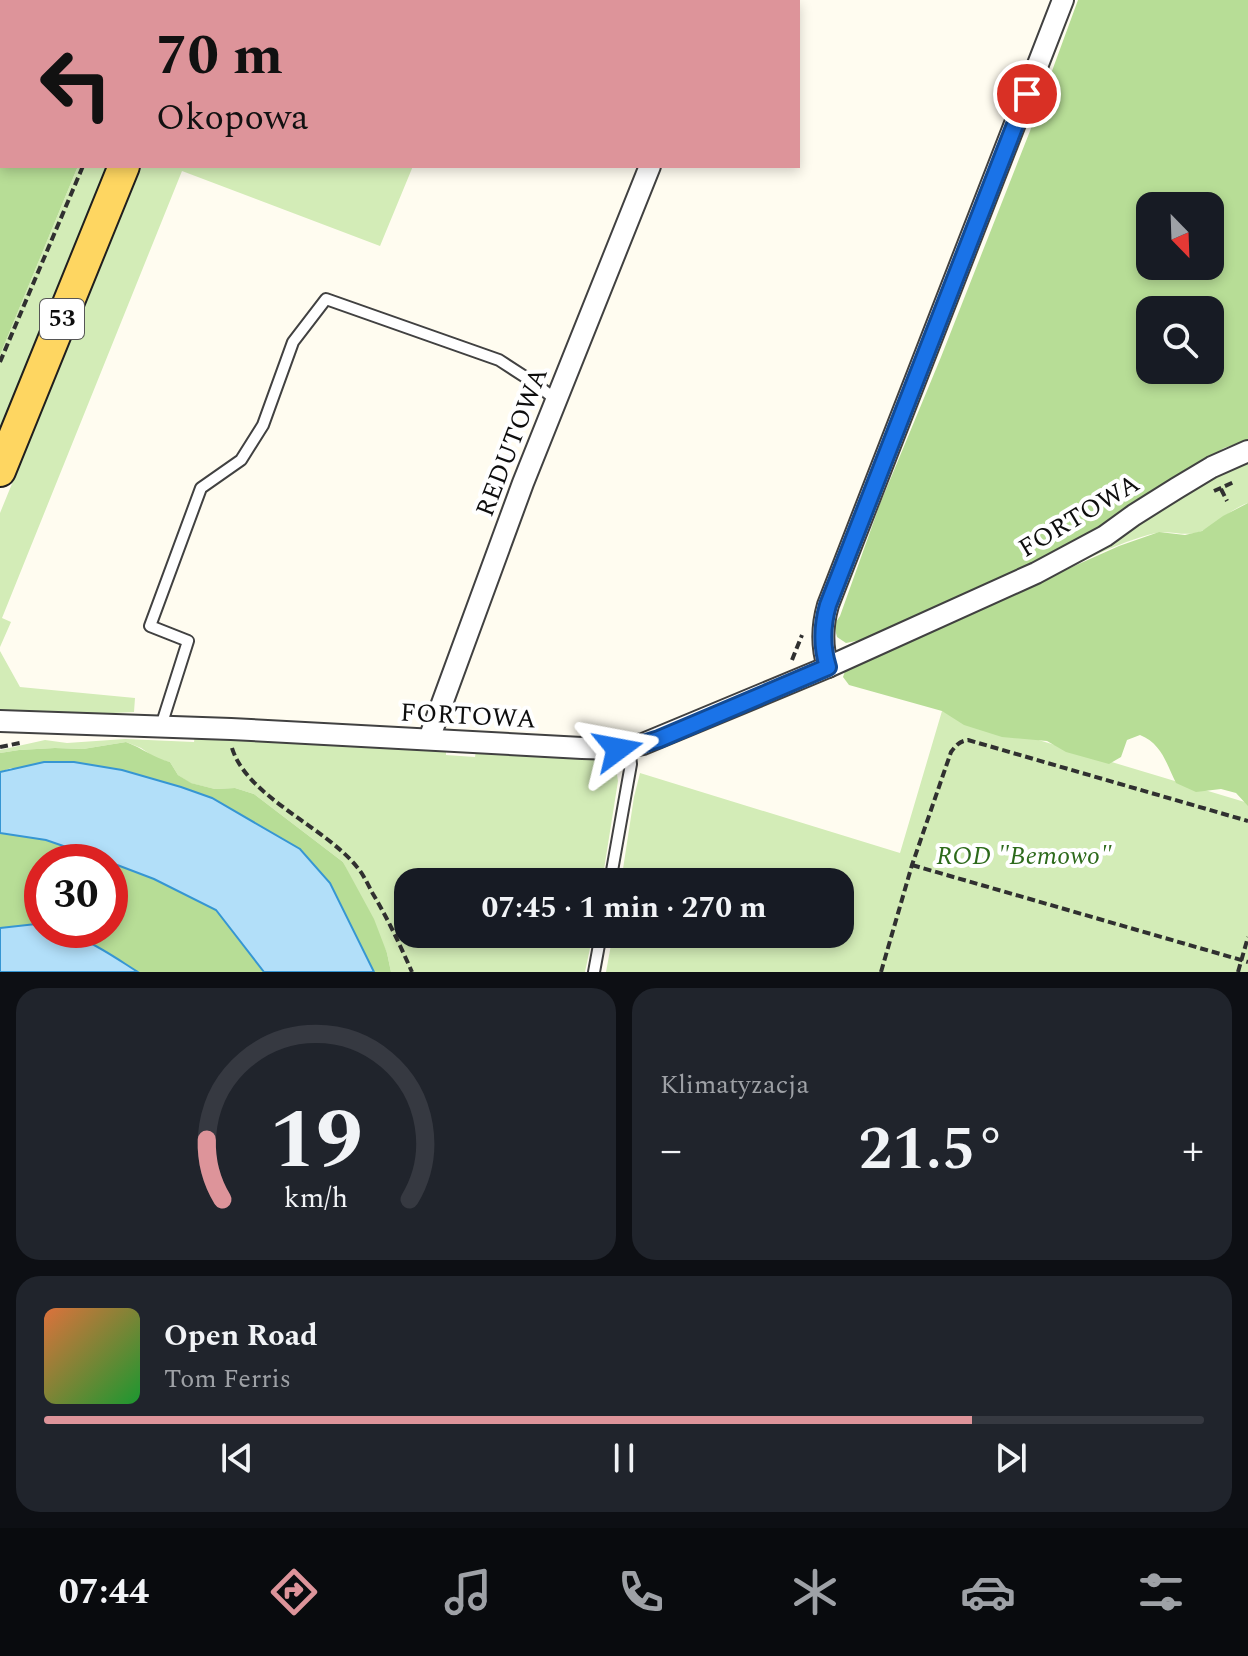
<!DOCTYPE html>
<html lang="pl">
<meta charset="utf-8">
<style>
:root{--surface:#171b24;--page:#20242c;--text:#f1f3f6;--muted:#9ea1a6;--line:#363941;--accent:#dd949a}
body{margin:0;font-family:Spectral,serif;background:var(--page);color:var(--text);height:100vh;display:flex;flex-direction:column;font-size:30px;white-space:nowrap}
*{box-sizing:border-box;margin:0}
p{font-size:26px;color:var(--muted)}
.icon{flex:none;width:44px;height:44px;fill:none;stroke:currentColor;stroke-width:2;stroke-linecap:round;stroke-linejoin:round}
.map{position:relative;height:972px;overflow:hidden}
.panel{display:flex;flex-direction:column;gap:16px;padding:16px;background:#0d0f14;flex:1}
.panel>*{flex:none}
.guide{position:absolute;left:0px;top:0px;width:800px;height:168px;box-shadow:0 4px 12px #0003;background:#dd949a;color:#111;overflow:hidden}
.needle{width:52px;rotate:157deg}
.buttons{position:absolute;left:1136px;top:192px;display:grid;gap:16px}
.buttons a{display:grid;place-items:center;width:88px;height:88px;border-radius:16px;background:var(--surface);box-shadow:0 4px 12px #0003;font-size:40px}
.speed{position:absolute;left:24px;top:844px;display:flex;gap:16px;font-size:40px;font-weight:700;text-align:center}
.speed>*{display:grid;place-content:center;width:104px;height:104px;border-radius:50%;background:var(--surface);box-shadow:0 4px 12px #0003;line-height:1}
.speed .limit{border:12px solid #d22;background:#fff;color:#111}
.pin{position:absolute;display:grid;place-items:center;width:68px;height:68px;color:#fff;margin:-34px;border:4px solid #fff;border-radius:50%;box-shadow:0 2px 8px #0007}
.me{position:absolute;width:88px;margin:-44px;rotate:77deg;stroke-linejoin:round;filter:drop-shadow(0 0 6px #0008)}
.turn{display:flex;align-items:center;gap:28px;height:168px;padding:0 24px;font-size:36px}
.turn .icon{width:104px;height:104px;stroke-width:2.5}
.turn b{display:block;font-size:56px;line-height:68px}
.big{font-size:60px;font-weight:700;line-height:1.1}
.panel .tile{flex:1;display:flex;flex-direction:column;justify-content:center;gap:12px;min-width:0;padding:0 28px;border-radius:24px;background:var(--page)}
.panel .dial{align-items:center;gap:0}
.dial svg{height:208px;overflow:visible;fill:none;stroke:var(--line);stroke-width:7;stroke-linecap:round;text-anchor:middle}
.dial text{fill:var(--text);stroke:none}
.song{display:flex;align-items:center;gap:24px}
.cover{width:96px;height:96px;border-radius:12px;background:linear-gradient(135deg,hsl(20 70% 55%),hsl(130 70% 35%))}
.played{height:8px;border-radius:4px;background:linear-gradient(90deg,var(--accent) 80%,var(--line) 80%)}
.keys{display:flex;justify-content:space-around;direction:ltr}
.heat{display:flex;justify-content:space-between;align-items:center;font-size:44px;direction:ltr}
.panel .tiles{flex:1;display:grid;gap:16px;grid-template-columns:1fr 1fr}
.tile:last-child{grid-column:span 2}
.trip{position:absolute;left:394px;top:868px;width:460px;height:80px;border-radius:24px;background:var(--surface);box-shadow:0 4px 12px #0003;font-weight:700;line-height:80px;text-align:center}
.tabs{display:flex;height:128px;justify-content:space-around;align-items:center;background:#090b0e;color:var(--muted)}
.tabs .icon{width:56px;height:56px}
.tabs .current{color:var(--accent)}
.tabs b{font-size:36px;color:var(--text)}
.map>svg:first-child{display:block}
.green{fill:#d3ecb7}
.forest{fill:#b7dd96;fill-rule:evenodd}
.water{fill:#b2dff9;stroke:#3696d3;stroke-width:2}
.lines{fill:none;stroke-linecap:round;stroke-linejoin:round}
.lane-casing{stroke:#414141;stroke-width:14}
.street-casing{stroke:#414141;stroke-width:24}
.primary-casing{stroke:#1f1f1f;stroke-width:34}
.path{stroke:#303030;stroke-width:4;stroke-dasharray:8 4;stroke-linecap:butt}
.lane{stroke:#fff;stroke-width:10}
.street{stroke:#fff;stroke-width:20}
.primary{stroke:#fed661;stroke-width:30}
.route-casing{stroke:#114b97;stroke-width:20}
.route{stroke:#1a73e8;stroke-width:14}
.labels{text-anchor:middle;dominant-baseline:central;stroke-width:8;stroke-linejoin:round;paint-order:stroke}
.shield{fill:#fff;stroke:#565656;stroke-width:2}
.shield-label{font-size:24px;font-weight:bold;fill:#0e0e0e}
.street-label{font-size:26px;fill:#0e0e0e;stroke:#fff}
.park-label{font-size:26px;font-style:italic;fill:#2d6a1b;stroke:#fff}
</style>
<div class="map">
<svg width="1248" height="972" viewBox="0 0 1248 972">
<rect width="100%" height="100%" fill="#fffcf0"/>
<g class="green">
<polygon points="78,166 108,166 0,429 0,355"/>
<polygon points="142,166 413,166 380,246 182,171 2,618 11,622 0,647 0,513"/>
<path d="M1248 457V503C1230 509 1214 527 1199 532 1185 537 1170 530 1156 533 1117 542 1076 565 1039 581L1174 497Z"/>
<polygon points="0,651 20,687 135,698 134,712 73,715 0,710"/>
<polygon points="942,711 1248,803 1248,972 606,972 613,934 840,934 840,882 621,882 634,797 640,773 900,853"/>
<path d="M195 735 446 748V755L475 757 476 750 603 757C613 762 617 770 618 781L602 882H408V934H593L585 972H391L387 953 343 862 254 794 235 788 215 789 190 783 178 775 170 762 157 759 141 748 126 742 83 749 55 748 19 750 0 753V750L45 740 67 743 125 739 194 742Z"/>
</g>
<g class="forest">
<polygon points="0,0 147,0 146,2 2,2 2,166 78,166 0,355"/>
<path d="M1078 0H1248V440L1224 448 1110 521 1038 562 871 638 846 643 837 637 834 625 840 616 880 504 941 357 1030 131ZM1150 206H1210V266H1150ZM1150 310H1210V370H1150Z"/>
<path d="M1248 503V806L1236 793 1221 789 1196 792 1176 783C1166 763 1162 744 1140 735L1127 740 1121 757 1109 764 1066 752 1047 741 1002 737 964 725 942 711 849 685 843 677 846 668 1119 546 1159 532 1185 535 1202 531 1223 516Z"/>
<path d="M126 742C142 748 154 758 170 762L178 775 191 783 215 789 235 788 254 794 343 862 374 919 387 953 391 972H374L330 883 11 768 0 772V753L19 750 55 748 83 749Z"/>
<polygon points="0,833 46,840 110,862 42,862 42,926 36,924 0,928"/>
<polygon points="110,862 154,879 216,910 264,972 138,972 89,942 55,930 110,930"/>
</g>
<g class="water">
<polygon points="44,762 74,762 122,770 181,787 212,798 300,849 330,883 374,972 264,972 216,910 154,879 104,860 46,840 0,833 0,772"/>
<path d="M36 924 42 926V930C78 930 109 954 138 972H0V928Z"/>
</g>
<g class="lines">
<g class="lane-casing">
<g id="lane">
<polyline points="161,726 188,641 150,626 201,488 241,460 263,425 293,342 326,299 499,360 536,384 556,400"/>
<polyline points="610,882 631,764 629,747"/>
<polyline points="594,972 601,934"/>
</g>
</g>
<g class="street-casing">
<g id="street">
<path d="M828 667C821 645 822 626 828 605L1063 0"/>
<polyline points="0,721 231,729 582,748 618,749 643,744 828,667 1036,573 1105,536 1134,515 1177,488 1212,467 1248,451"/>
<polyline points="429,739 523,483 650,166"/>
</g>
</g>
<g class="primary-casing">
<g id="primary">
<polyline points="191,2 192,0"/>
<polyline points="0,471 124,166"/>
</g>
</g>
<g class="path">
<polyline points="148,2 149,0"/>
<polyline points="717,2 718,0"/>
<polyline points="0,362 83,166"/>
<polyline points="1221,489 1227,501"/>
<polyline points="1214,491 1234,482"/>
<polyline points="792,660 802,635"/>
<polyline points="0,747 20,743"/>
<path d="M232 748C247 797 324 826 357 867 364 875 368 885 373 894 388 919 400 945 412 972"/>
<polyline points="912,865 1248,962"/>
<path d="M881 972 912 865 951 752C956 745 960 741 968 740L1248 821"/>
<polyline points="1238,972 1248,937"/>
</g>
<use href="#lane" class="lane"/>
<use href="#street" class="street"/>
<use href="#primary" class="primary"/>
</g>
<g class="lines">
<g class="route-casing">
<path id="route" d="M618 749 643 744 659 739 828 667C821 645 822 626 828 605L1027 94"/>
</g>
<use href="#route" class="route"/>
</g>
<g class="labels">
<rect class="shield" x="40" y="299" width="44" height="40" rx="6"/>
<g class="shield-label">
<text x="62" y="319">53</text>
</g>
<g class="street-label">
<text transform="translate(512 442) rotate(-69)">REDUTOWA</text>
<text transform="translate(1079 516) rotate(-31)">FORTOWA</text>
<text transform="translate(468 716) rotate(3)">FORTOWA</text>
</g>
<g class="park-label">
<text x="1024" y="856">ROD "Bemowo"</text>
</g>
</g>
</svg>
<div class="buttons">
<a><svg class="needle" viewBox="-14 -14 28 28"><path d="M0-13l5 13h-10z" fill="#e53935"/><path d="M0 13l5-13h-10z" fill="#9ea1a6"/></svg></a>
<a><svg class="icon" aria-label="search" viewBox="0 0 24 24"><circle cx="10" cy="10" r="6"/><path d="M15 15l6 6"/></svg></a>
</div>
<div class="speed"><div class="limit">30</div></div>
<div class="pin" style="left:1027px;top:94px;background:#d93025"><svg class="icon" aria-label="arrive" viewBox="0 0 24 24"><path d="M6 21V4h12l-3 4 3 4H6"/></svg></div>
<svg class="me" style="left:618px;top:749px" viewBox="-20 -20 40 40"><path d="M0-17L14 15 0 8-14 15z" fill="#1a73e8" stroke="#fff" stroke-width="4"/></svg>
<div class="trip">07:45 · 1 min · 270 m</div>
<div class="guide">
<div class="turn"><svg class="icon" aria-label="left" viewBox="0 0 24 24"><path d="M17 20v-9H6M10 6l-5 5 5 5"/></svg><div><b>70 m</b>Okopowa</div></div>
</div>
</div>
<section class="panel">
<div class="tiles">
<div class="tile dial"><svg viewBox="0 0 100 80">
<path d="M14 69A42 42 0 1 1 86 69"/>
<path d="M14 69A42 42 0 0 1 8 46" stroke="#dd949a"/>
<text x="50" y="56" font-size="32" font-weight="700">19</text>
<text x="50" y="72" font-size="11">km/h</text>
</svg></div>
<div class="tile"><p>Klimatyzacja</p>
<div class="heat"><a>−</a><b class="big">21.5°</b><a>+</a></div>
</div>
<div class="tile">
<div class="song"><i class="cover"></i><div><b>Open Road</b><p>Tom Ferris</p></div></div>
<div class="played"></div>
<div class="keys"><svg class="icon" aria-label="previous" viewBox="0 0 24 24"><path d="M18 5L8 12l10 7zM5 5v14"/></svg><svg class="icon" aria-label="pause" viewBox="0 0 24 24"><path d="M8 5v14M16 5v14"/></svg><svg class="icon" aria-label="next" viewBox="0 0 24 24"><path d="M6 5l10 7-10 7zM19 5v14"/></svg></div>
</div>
</div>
</section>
<nav class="tabs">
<b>07:44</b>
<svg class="icon current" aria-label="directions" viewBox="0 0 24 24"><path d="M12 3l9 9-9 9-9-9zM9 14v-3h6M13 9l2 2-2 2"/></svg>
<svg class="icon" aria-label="music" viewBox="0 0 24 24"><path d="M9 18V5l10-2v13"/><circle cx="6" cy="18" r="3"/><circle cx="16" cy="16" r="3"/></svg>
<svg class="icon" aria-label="phone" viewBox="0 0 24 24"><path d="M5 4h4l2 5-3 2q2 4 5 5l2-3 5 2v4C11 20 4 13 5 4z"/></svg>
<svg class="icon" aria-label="climate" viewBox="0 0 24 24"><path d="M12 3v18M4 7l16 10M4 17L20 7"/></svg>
<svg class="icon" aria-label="car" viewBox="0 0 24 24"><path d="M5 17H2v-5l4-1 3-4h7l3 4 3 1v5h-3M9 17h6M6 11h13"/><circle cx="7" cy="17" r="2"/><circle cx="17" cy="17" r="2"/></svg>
<svg class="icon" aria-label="filters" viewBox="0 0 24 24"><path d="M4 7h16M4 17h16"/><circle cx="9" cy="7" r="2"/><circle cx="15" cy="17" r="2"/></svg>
</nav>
